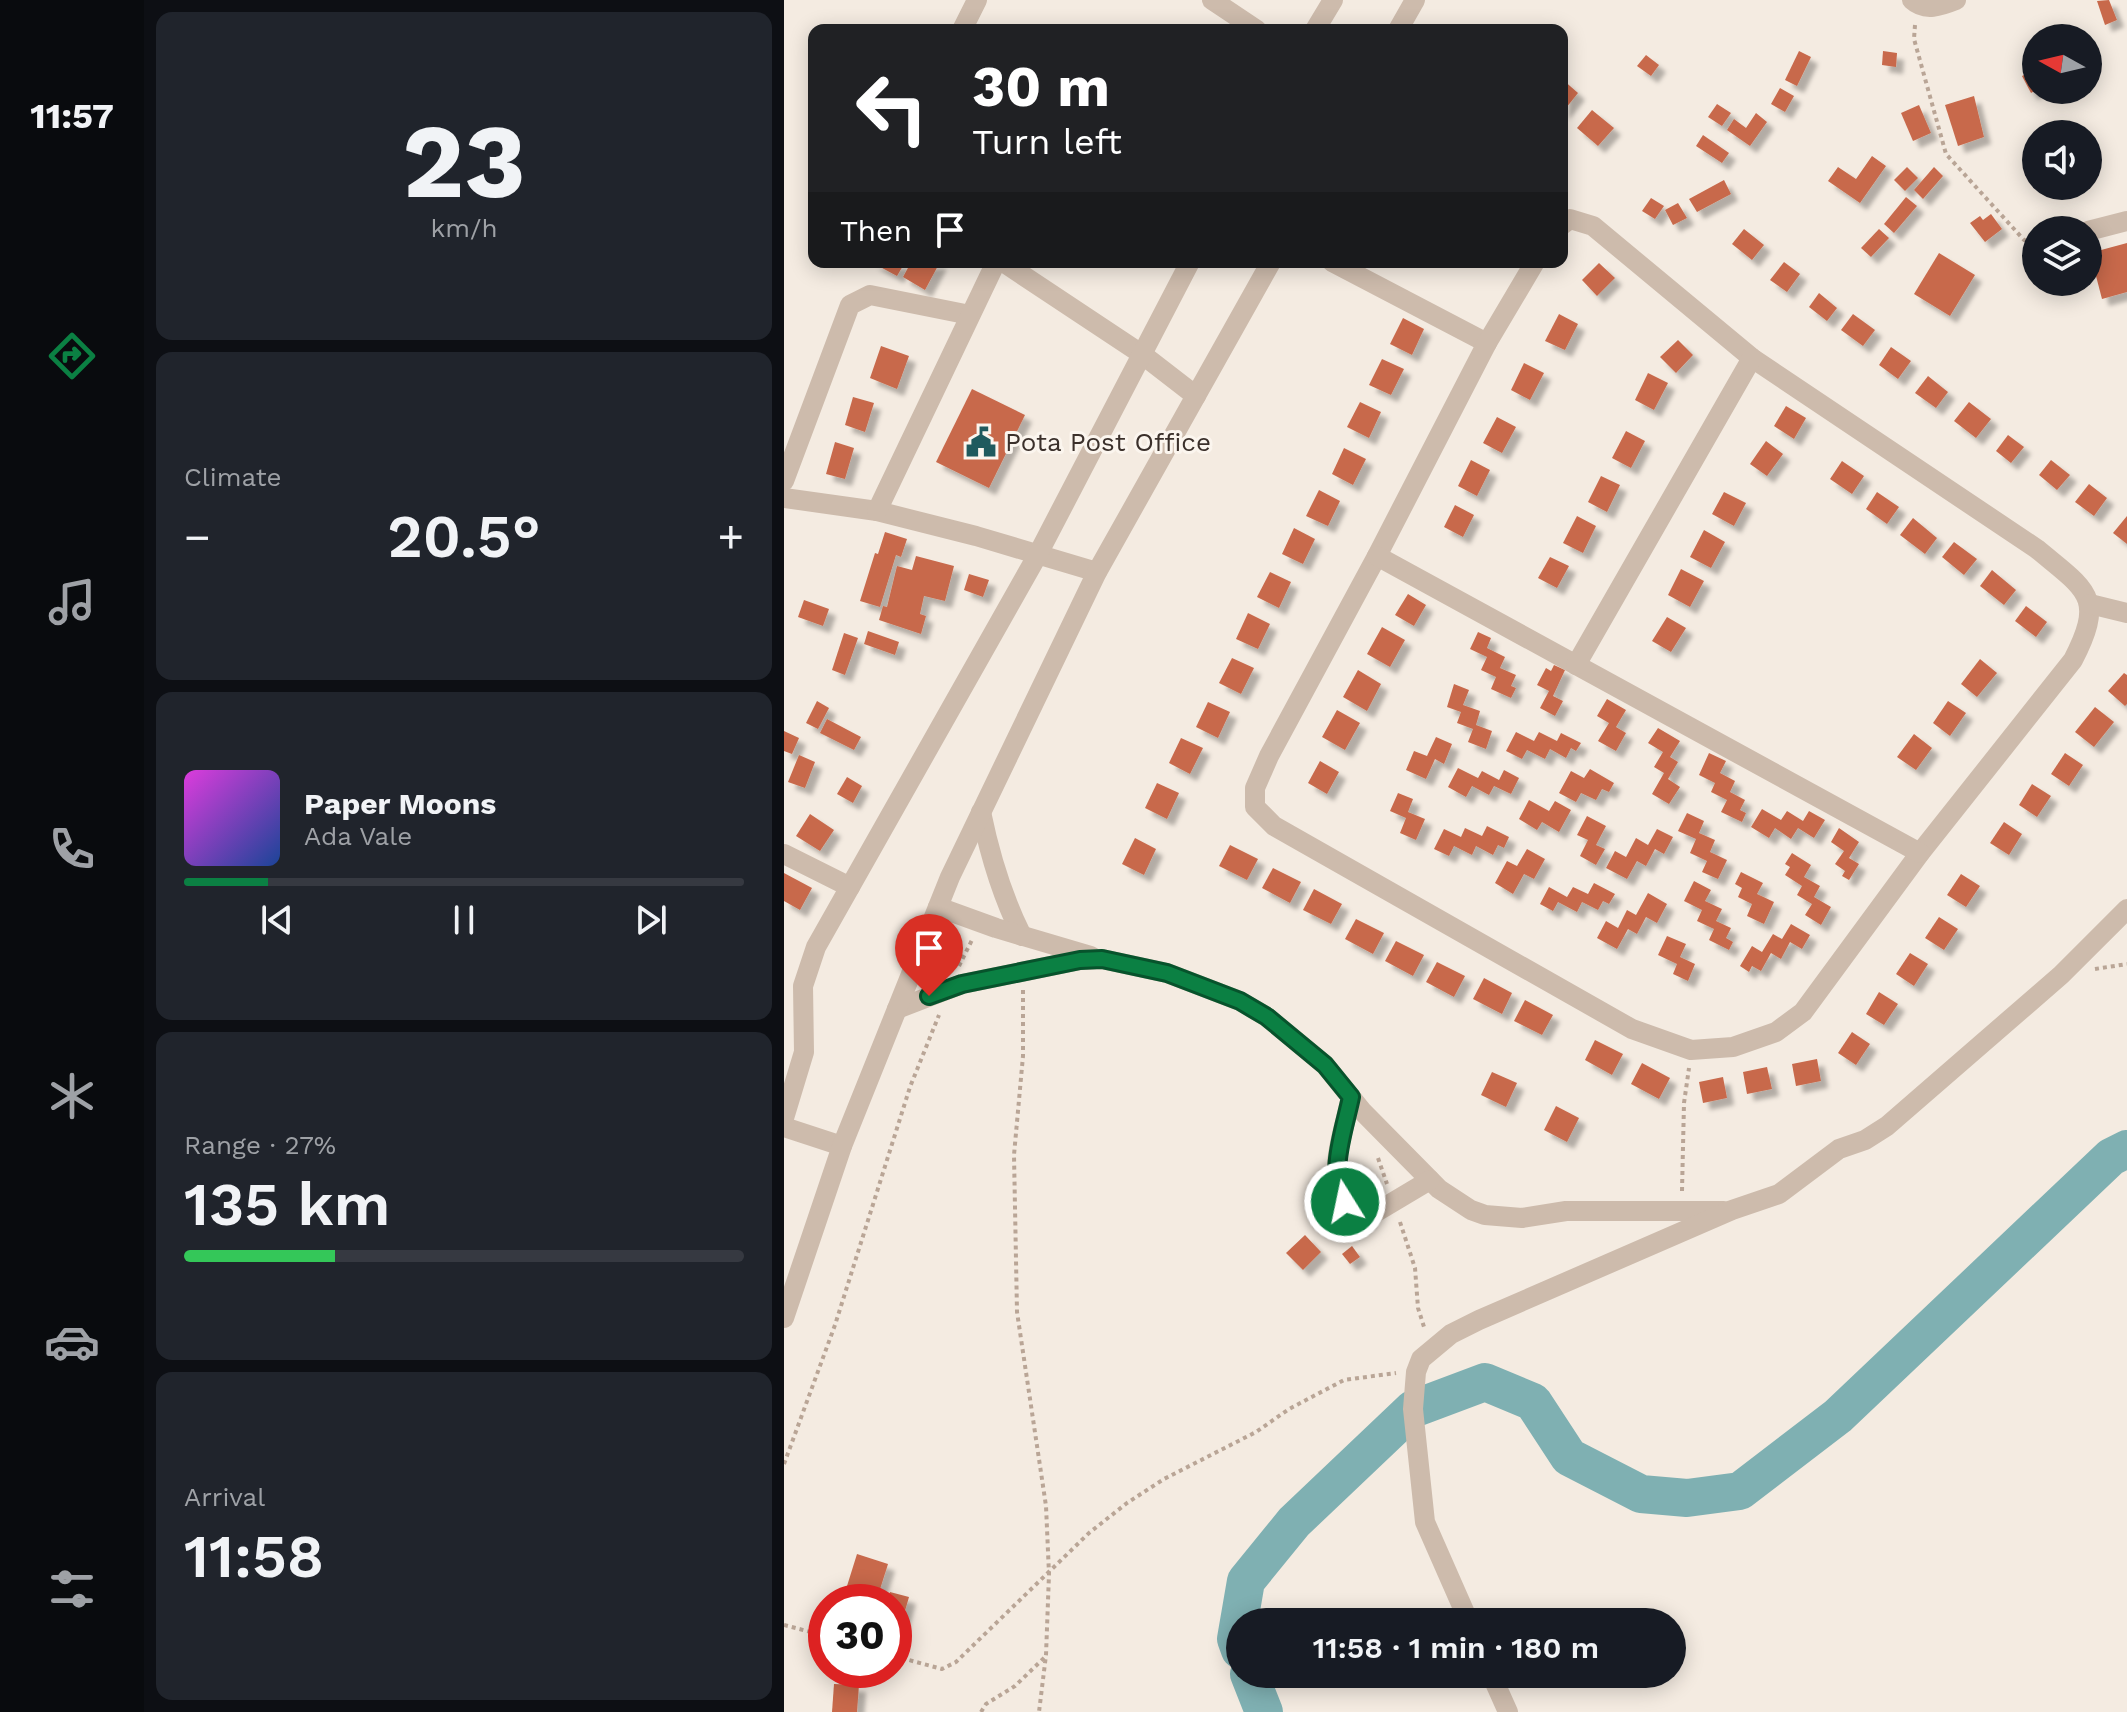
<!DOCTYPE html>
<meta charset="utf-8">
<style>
:root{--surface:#171b24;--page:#20242c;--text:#f1f3f6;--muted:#9ea1a6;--line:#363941;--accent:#0b8043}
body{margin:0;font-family:"Work Sans",sans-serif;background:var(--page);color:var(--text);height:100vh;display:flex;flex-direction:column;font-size:30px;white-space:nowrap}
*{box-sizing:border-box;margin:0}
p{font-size:26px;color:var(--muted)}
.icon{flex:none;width:44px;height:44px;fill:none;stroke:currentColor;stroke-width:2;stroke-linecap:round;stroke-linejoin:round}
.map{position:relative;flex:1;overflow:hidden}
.panel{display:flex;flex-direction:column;gap:12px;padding:12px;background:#0d0f14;width:640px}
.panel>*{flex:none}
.hud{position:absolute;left:24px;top:24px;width:760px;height:244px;border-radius:16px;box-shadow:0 4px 20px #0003;background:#202124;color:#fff;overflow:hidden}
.needle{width:52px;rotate:278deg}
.fabs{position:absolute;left:1238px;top:24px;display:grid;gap:16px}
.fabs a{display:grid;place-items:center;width:80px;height:80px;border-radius:50%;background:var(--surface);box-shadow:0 4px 20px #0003;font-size:40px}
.speed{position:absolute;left:24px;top:1584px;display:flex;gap:16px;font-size:40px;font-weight:700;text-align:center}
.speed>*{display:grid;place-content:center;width:104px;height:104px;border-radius:50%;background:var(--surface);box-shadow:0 4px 20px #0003;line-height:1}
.speed .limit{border:12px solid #d22;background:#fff;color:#111}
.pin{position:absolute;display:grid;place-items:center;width:68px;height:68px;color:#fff;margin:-82px -34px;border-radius:50% 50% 50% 0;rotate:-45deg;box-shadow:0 0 8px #0007}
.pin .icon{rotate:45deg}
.me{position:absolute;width:88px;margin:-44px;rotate:350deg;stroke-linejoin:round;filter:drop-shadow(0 0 6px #0008)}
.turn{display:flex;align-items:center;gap:28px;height:168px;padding:0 32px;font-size:36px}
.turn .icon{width:104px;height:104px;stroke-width:2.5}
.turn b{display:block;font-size:56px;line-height:68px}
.then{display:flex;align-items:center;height:76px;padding:0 32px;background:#0003;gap:16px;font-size:30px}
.big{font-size:60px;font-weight:600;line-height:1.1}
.panel .widget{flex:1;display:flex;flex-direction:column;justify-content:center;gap:12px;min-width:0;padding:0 28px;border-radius:16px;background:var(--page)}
.panel .dial{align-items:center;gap:0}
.dial b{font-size:104px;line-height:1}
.song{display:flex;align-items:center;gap:24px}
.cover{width:96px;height:96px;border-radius:12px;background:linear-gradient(135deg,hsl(300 70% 55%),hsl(220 70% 35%))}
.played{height:8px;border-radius:4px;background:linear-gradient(90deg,var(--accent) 15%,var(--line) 15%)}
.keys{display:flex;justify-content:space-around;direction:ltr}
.heat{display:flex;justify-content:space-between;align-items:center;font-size:44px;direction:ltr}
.charge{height:12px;border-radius:6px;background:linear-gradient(90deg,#34c759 27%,var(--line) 0)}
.trip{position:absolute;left:442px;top:1608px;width:460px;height:80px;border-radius:40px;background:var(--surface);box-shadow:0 4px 20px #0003;font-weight:600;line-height:80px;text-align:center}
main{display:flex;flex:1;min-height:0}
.tab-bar{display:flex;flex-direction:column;width:144px;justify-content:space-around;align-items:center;background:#090b0e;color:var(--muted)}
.tab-bar .icon{width:56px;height:56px}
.tab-bar .current{color:var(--accent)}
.tab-bar b{font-size:36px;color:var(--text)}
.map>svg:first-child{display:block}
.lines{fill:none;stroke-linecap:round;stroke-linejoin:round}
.river{stroke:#7fb0b2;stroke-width:38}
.building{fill:#c8694b;filter:url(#shadow)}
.path{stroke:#b9a596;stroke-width:4;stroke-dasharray:4 4;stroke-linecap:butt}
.minor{stroke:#cdbbac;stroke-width:20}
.route-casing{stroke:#07532c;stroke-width:20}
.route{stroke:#0b8043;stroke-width:14}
.labels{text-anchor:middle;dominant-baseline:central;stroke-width:6;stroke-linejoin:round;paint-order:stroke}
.poi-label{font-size:26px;fill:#3b302b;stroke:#fbf5ee;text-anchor:start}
</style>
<main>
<nav class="tab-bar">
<b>11:57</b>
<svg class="icon current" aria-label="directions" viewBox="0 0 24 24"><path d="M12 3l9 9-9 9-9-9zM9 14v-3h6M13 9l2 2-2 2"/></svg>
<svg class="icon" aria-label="music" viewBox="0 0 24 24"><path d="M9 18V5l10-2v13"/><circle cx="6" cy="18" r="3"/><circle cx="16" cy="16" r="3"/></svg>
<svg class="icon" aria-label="phone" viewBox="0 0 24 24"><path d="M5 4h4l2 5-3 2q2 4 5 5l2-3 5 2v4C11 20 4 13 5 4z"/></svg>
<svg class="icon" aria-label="climate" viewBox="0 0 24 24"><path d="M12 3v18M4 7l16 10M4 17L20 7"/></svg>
<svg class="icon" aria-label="car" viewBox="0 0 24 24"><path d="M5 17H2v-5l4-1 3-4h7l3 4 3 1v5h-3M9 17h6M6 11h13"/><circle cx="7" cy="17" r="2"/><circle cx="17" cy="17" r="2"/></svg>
<svg class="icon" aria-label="filters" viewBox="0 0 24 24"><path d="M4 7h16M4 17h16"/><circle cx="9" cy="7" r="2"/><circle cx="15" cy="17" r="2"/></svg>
</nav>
<section class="panel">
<div class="widget dial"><b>23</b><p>km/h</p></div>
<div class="widget"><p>Climate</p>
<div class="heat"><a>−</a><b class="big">20.5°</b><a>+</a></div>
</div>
<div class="widget">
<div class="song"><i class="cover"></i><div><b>Paper Moons</b><p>Ada Vale</p></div></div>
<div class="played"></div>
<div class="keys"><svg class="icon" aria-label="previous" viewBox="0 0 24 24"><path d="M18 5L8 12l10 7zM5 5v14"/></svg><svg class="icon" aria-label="pause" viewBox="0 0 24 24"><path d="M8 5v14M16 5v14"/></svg><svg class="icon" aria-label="next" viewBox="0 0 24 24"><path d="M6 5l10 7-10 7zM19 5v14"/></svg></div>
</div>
<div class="widget"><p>Range · 27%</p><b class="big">135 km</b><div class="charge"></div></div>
<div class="widget"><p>Arrival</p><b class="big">11:58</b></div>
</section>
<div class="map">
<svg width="1343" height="1712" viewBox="0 0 1343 1712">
<defs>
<filter id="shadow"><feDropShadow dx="7" dy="7" stdDeviation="2" flood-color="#0004"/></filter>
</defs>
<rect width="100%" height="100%" fill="#f4ebe1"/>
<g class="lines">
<g class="river">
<polyline points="456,1650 452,1639 462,1581 510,1522 629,1409 701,1382 749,1402 785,1457 857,1494 903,1498 956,1491 1054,1416 1327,1157 1343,1149"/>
<polyline points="465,1674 480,1712"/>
</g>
</g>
<g class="building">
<polygon points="1325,0 1333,20 1321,25 1313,1"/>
<polygon points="1015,51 1027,57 1013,86 1001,80"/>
<polygon points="1099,51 1113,53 1112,67 1098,65"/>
<polygon points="862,55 875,65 867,76 853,66"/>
<polygon points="1252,69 1252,90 1247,93 1238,76"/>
<polygon points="778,79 794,93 778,113"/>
<polygon points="996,88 1010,96 1001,112 987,104"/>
<polygon points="1190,96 1200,137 1174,146 1161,105"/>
<polygon points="933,104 947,113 938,126 924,117"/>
<polygon points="1135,105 1147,133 1129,141 1117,113"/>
<polygon points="808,110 830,128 814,146 793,128"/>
<polygon points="972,113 983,122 966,146 943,130 950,119 962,128"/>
<polygon points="919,135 945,153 938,163 912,146"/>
<polygon points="1088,156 1102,166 1076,203 1044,181 1054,167 1072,179"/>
<polygon points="1123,167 1134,178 1121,191 1110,180"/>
<polygon points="1150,167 1159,176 1139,199 1130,190"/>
<polygon points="940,180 947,194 913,212 905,199"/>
<polygon points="1122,197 1133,206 1110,233 1100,224"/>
<polygon points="867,198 880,206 871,219 858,211"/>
<polygon points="894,203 903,218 889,225 881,210"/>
<polygon points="1207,214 1218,229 1201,242 1186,223 1196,216 1199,220"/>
<polygon points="960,229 980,245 968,260 948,244"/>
<polygon points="1095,229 1105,238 1087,257 1077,248"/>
<polygon points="1343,243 1343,292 1318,299 1306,253"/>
<polygon points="1155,253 1191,275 1166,316 1130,294"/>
<polygon points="87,262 156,262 141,290 119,277 125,266 120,264 113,276"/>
<polygon points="1000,262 1016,274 1003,292 986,280"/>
<polygon points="815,263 831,278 813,296 798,280"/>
<polygon points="1035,293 1053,308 1043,321 1025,307"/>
<polygon points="775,314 794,324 781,350 761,341"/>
<polygon points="1069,314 1091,330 1079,346 1057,330"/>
<polygon points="619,318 640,329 628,355 606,344"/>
<polygon points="894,340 909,355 892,373 876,357"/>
<polygon points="97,346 125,356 113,389 86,378"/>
<polygon points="1107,347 1127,361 1114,379 1095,365"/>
<polygon points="598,359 620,369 607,395 585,385"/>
<polygon points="740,363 760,373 746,400 727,390"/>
<polygon points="864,373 884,383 870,410 851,400"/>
<polygon points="1144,376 1164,392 1152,408 1131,393"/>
<polygon points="188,389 241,415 205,488 152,462"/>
<polygon points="69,397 90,403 81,432 61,425"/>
<polygon points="576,402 597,412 585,438 563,427"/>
<polygon points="1185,402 1207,419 1192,438 1170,421"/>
<polygon points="1002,406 1022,418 1010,439 990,426"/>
<polygon points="713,417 732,427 718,453 699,443"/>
<polygon points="842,431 861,441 847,468 828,458"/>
<polygon points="1224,435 1240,447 1227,463 1212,451"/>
<polygon points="982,441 999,454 983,476 966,464"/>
<polygon points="51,442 70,448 61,479 42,474"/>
<polygon points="560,448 582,459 569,485 548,474"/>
<polygon points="687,460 706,470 693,496 674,486"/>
<polygon points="1267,460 1286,475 1273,490 1255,475"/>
<polygon points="1058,461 1080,476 1068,494 1046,479"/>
<polygon points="817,476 836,485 823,512 804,502"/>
<polygon points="1305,484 1323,498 1310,516 1291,502"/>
<polygon points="535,490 556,501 544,526 522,516"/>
<polygon points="940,492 962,503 950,526 928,514"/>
<polygon points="1093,492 1115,507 1103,524 1082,509"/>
<polygon points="671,505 690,515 679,537 660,527"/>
<polygon points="793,516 812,526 799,553 779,543"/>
<polygon points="1343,516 1343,544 1329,533"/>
<polygon points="1129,518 1153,538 1141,554 1116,535"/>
<polygon points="510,528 531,539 519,564 498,554"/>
<polygon points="920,530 941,542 927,568 906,557"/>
<polygon points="101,532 123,539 117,557 112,555 96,607 76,601 91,553 94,554"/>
<polygon points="1170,542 1193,559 1180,575 1158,557"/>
<polygon points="132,556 170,566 161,601 140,596 136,614 142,616 137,634 95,620 99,606 103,607 113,566 128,570"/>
<polygon points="766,557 785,566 773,588 754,578"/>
<polygon points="897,569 920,581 906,607 884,595"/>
<polygon points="1208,570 1232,590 1220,605 1196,586"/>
<polygon points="486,572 507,582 495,608 473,597"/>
<polygon points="185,574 205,580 199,597 180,590"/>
<polygon points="624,594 642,605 630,626 611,615"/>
<polygon points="20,600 45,609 39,626 14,617"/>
<polygon points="1242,606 1263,622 1252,637 1231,621"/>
<polygon points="464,613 486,624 474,649 452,639"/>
<polygon points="883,617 902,628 887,652 868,641"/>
<polygon points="598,627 621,640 606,667 583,654"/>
<polygon points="84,631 115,642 111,655 80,644"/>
<polygon points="694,632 707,638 703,648 721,657 716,668 732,675 727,686 732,688 727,698 707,689 712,677 697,670 703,657 686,649"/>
<polygon points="60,633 74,638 61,675 48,670"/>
<polygon points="448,658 470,668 457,694 435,683"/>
<polygon points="1196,659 1213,673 1193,697 1177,684"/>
<polygon points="770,665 781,670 769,696 779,701 771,716 756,708 765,691 753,685 762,668 767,671"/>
<polygon points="574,670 597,684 583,711 559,697"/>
<polygon points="1340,673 1343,675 1343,704 1341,706 1324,691"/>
<polygon points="670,684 685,690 679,705 696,711 692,725 708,731 702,749 684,742 689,729 673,723 677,712 663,707"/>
<polygon points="823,699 842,710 832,727 842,733 832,751 814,741 825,723 813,716"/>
<polygon points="33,701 45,708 34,729 22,723"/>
<polygon points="1164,701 1182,713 1166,736 1149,723"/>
<polygon points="424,702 446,712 434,738 412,727"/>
<polygon points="1311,707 1330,722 1310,747 1291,732"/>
<polygon points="553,710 576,723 561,750 538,737"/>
<polygon points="43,719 77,737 70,750 36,733"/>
<polygon points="874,728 896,741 886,757 894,762 884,779 896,787 885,804 868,794 880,773 870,767 879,752 864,743"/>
<polygon points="0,731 15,738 8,754 0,751"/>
<polygon points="732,732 750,741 755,732 773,741 777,733 797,743 792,751 787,748 782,758 766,749 761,759 743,750 738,759 722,751"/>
<polygon points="1130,734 1148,748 1132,770 1113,757"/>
<polygon points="652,737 668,744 660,764 651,759 642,779 622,770 630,751 643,756"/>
<polygon points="397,738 419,748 406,774 385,763"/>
<polygon points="925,753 942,761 936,773 951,781 946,792 961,800 956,810 962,813 958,822 937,812 943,800 927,792 931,783 915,775"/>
<polygon points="1281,753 1299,765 1285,786 1267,774"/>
<polygon points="15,755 31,762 21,788 4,782"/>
<polygon points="536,761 555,772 543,794 524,783"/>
<polygon points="674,768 694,778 698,771 715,780 720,770 735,778 727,794 710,786 705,795 688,786 682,797 664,787"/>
<polygon points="806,769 830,783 825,792 818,789 812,800 797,793 792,802 775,793 787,771 800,778"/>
<polygon points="63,777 78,786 69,803 53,794"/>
<polygon points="373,783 395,793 383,819 361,808"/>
<polygon points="1248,784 1267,796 1253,817 1235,805"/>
<polygon points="614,793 629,799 624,812 641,819 632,840 616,833 622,818 606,811"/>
<polygon points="745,800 765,811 771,801 787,810 775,832 758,822 753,830 735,819"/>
<polygon points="978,809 997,820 1003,811 1019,821 1025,811 1041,820 1030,838 1014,828 1007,839 991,828 985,838 967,827"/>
<polygon points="903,813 920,821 915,833 931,840 926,852 943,860 934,879 918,872 923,861 906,853 912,839 894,831"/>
<polygon points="26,814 50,830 36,851 12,836"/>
<polygon points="803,816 822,826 812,845 821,849 812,865 796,856 804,840 793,835"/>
<polygon points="1220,822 1238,834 1225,855 1206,843"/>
<polygon points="703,826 725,837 720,848 714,845 709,855 692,846 688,855 670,846 665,856 650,849 660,829 677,837 681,828 698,836"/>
<polygon points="1055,828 1075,842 1065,858 1075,864 1065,880 1058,876 1061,871 1051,864 1060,851 1047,842"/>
<polygon points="873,829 889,837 880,854 871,849 862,866 853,861 843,879 822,868 831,851 842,857 852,838 864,845"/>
<polygon points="351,838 372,849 360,875 338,864"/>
<polygon points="446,845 474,859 463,880 435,866"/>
<polygon points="743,849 761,859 750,879 740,874 729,894 711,883 723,861 733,866"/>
<polygon points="1008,853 1027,865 1020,877 1036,886 1030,897 1047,907 1037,925 1021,915 1028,904 1013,895 1018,886 1001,875 1006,867 1001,864"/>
<polygon points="489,868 517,882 506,903 478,888"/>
<polygon points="957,872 979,883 973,894 990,902 980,924 963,916 968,904 954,897 958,888 951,884"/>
<polygon points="0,873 28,888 16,910 0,901"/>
<polygon points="1177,874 1196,886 1182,907 1163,895"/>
<polygon points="910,881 927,890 921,901 938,909 932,921 947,928 942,938 949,942 945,950 925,940 930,929 913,921 918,910 900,901"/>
<polygon points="810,883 831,894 825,904 819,901 814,910 798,902 793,912 774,902 769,911 756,904 765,887 783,897 789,887 804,894"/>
<polygon points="530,889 558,904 547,924 519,910"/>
<polygon points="864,893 883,904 873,923 862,917 853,934 844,929 833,949 813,938 822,921 834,928 843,910 852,915"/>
<polygon points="1155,917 1174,929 1160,950 1141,938"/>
<polygon points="572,919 600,933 589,954 561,939"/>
<polygon points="1007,924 1026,935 1018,949 1006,942 997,959 987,953 977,971 968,966 965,972 956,966 968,946 978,952 989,934 998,939"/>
<polygon points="883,936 902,944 896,957 911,964 904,981 889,974 893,964 874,955"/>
<polygon points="612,941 640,955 629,976 601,961"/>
<polygon points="1126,953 1144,964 1130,986 1112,974"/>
<polygon points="653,962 681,976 670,997 642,982"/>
<polygon points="700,978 728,993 718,1014 689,999"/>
<polygon points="1095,992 1114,1004 1100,1025 1082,1014"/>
<polygon points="741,1000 769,1015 758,1035 730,1021"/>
<polygon points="1068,1032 1086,1044 1072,1065 1054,1053"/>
<polygon points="811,1040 839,1054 828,1075 801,1060"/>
<polygon points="1033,1059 1037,1081 1012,1086 1008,1064"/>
<polygon points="858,1063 886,1078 875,1099 847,1084"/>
<polygon points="983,1067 988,1089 963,1094 959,1072"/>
<polygon points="708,1072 733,1083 722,1107 697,1095"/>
<polygon points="939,1077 943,1098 919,1103 915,1082"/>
<polygon points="772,1106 795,1118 783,1142 760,1130"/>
<polygon points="521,1235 537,1252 519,1270 502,1253"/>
<polygon points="568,1246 576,1257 566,1264 558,1254"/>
<polygon points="73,1554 104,1564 92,1602 58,1602"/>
<polygon points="106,1592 125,1597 114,1635 110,1634 110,1602 103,1602"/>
<polygon points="50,1684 75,1685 73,1712 48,1712"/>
</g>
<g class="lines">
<g class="path">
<polyline points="1131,25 1130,39 1162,154 1240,240 1252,242"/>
<polyline points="175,966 189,938"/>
<polyline points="1311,969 1343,964"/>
<polyline points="239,990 239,1056 230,1155 233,1312 262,1506 265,1574 262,1655 255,1712"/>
<polyline points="594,1158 603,1184"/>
<polyline points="898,1191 900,1103 905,1068"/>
<polyline points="616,1222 631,1268 634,1308 641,1330"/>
<polyline points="0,1464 51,1325 126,1087 155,1015"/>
<polyline points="0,1625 42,1636"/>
<polyline points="110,1656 158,1669 172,1662 305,1533 343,1503 380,1479 472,1432 505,1409 560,1380 612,1373"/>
<polyline points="197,1712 202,1704 231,1686 261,1657"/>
</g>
<g class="minor">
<polyline points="428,0 473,30"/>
<path d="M1128 0C1141 12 1157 6 1172 0"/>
<polyline points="178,30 193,0"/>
<polyline points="531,30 549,0"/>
<polyline points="614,30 631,0"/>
<polyline points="1304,231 1343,221"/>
<polyline points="219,262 359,355 412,396"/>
<polyline points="548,262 703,343"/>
<path d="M751 262 703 343 593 556 485 756 471 788V807L490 826 848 1029 907 1050 949 1047 992 1032 1019 1012 1136 853 1289 660C1322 596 1302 590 1253 549L968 358 809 226 786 219 778 225"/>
<polyline points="0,481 66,305 86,295 186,315"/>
<polyline points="0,498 93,511 192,536 313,572"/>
<polyline points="93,511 212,262"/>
<polyline points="593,556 1136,853"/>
<polyline points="1306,604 1343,613"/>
<polyline points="792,665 968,358"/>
<path d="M197 812C206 856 218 896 238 936"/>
<polyline points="0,854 66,887"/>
<polyline points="154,907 212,928 307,956"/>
<polyline points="113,1009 178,984 296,960 318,959 383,973 456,1001 483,1017 541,1065 578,1111 655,1189 687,1210 701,1215 738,1218 782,1211 940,1211"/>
<path d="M567 1097C559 1137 530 1205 589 1214L646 1180"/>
<polyline points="0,1118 20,1052 19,986 32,947 253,556 406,262"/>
<polyline points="0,1127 58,1146"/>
<polyline points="0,1318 58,1146 166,877 313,572 487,262"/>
<polyline points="685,1622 641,1522 629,1409 632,1372 637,1359 667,1334 695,1320 948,1210 995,1194 1055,1149 1081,1140 1103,1126 1277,975 1343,909"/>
<polyline points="707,1674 724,1712"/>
</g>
</g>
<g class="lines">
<g class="route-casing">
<path id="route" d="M145 996 178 984 296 960 318 959 383 973 456 1001 483 1017 541 1065 567 1097C561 1127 543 1176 561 1202"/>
</g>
<use href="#route" class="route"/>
</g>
<defs>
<g id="civic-bare" transform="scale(2.4)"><path d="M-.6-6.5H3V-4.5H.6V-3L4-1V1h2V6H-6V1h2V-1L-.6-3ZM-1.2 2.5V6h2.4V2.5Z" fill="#1f5a5e" stroke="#fbf5ee" stroke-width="2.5" paint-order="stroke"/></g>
</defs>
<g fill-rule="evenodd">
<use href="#civic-bare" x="197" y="442"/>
</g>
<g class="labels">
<g class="poi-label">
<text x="221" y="442">Pota Post Office</text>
</g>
</g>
</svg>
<div class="fabs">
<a><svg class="needle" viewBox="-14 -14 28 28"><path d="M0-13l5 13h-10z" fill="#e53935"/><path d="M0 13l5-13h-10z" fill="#9ea1a6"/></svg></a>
<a><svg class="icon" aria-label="sound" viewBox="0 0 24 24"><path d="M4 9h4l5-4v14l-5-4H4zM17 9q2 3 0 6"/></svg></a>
<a><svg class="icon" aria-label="layers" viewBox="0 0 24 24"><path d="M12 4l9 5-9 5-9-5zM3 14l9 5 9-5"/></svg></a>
</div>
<div class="speed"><div class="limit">30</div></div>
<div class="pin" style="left:145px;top:996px;background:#d93025"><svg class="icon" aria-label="arrive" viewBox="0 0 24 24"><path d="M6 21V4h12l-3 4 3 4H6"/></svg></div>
<svg class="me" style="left:561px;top:1202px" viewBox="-20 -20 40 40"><circle r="17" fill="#0b8043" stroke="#fff" stroke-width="3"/><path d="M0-11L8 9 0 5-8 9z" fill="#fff"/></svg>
<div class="trip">11:58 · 1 min · 180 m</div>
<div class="hud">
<div class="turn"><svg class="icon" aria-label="left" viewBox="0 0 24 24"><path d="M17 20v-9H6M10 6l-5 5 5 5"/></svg><div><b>30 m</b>Turn left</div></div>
<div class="then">Then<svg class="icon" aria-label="arrive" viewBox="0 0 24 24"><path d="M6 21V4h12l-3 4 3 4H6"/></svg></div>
</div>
</div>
</main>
